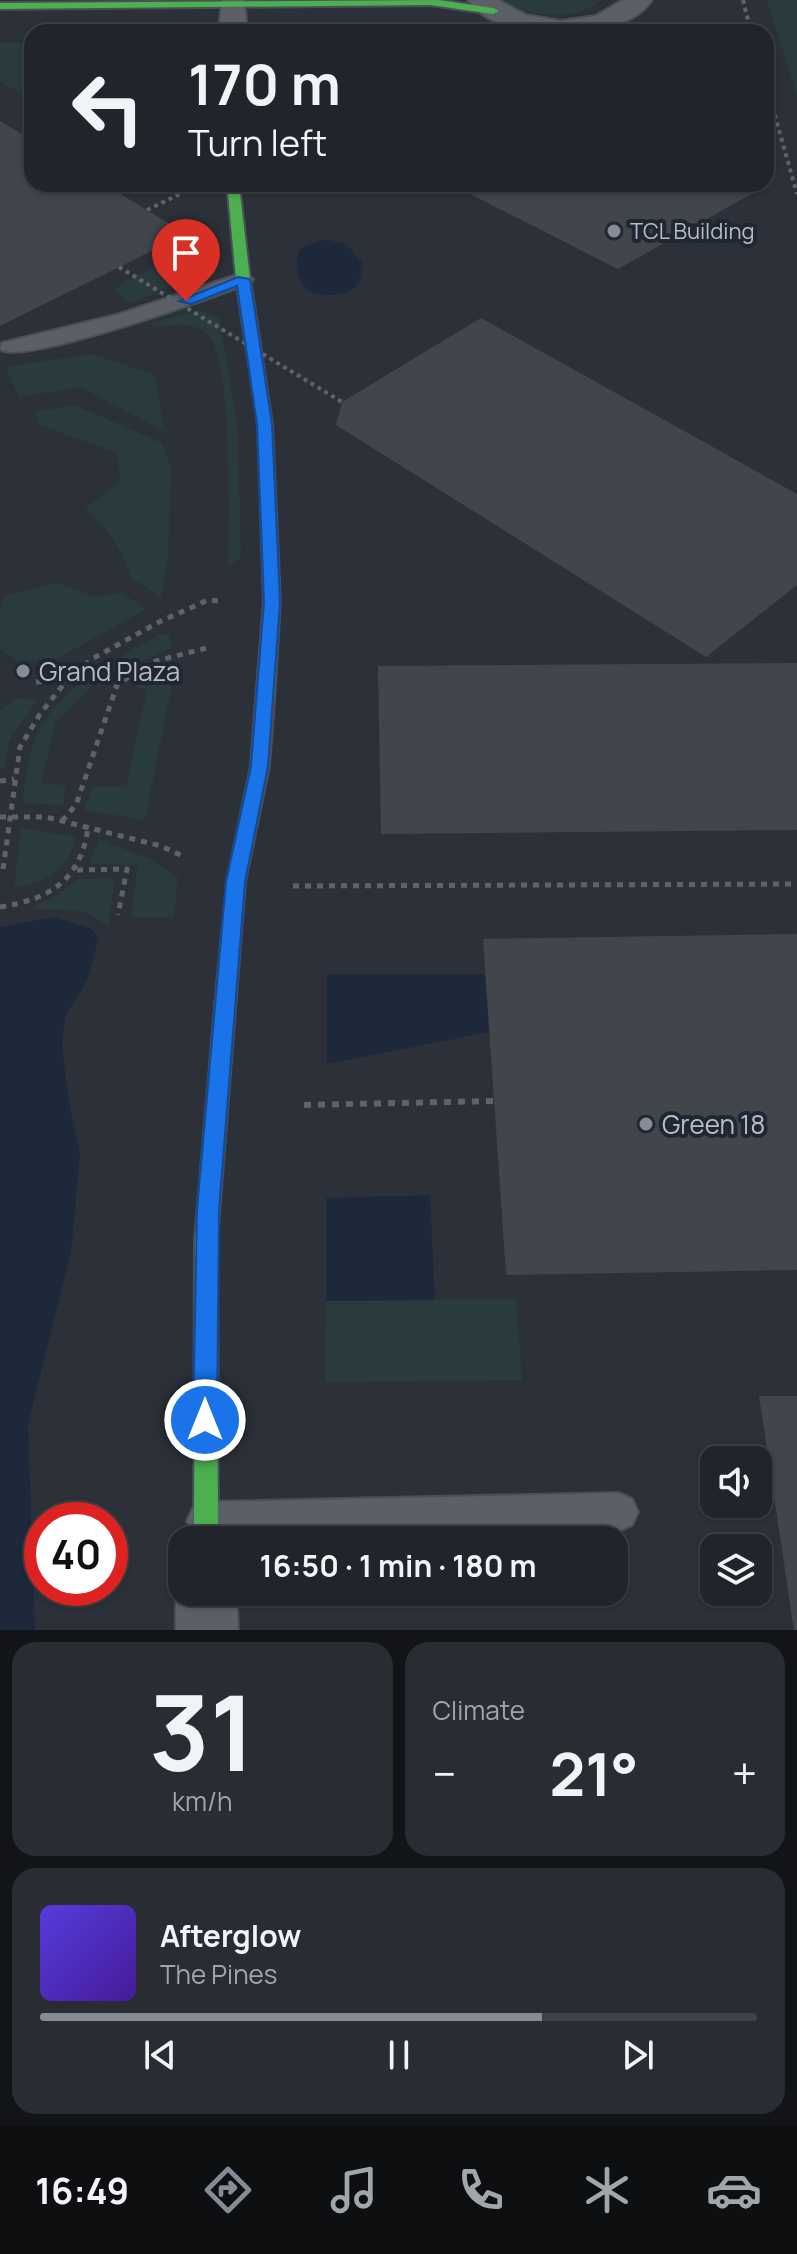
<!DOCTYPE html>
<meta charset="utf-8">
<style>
:root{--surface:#21252b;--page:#292d33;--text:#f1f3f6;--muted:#a2a5a9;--line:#3e4247;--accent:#868c96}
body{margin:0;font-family:Manrope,sans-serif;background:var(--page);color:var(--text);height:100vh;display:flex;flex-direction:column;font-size:30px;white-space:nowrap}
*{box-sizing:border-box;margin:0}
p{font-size:26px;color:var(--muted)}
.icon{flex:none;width:44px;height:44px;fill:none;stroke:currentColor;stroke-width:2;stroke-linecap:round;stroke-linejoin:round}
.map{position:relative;height:1630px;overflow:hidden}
.drawer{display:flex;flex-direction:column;gap:12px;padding:12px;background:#121418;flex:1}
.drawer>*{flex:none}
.hud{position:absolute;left:24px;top:24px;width:750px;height:168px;border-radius:24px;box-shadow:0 2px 6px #0004,0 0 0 2px var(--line);background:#21252b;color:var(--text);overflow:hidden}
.buttons{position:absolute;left:700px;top:1446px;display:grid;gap:16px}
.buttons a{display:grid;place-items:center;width:72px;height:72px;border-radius:16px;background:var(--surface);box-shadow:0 2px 6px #0004,0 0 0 2px var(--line);font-size:40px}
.speed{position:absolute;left:24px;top:1502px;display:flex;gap:16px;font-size:40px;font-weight:700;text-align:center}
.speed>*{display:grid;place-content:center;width:104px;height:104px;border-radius:50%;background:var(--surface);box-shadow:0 2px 6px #0004,0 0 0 2px var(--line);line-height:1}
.speed .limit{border:12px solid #d22;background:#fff;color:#111}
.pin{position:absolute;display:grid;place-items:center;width:68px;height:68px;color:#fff;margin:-82px -34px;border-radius:50% 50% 50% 0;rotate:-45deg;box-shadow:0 0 8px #0007}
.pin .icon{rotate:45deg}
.me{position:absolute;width:88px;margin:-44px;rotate:0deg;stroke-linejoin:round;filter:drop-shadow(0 0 6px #0008)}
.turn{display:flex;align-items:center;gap:28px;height:168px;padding:0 32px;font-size:36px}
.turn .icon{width:104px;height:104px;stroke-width:2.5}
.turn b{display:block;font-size:56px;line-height:68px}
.big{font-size:60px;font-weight:700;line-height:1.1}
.drawer .widget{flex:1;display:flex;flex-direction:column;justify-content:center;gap:12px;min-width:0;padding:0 28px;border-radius:24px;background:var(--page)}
.drawer .dial{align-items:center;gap:0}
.dial b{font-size:104px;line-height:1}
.song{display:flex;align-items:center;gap:24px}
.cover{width:96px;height:96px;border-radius:12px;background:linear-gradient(135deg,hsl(250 70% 55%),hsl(260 70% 35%))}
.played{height:8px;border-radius:4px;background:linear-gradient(90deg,var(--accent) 70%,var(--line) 70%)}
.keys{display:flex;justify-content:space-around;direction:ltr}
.heat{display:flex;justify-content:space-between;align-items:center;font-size:44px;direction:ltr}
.drawer .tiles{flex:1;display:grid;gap:12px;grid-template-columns:1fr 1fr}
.widget:last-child{grid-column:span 2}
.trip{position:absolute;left:168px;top:1526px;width:460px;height:80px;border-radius:24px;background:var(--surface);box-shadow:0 2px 6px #0004,0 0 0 2px var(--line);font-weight:700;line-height:80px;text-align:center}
.tab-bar{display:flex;height:128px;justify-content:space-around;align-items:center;background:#0d0f11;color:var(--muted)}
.tab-bar .icon{width:56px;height:56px}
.tab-bar .selected{color:var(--accent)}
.tab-bar b{font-size:36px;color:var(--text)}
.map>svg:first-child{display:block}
.green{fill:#293b3e}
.water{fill:#1d283b}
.building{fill:#41454c}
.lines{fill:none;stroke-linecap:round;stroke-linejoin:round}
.lane-casing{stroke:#4a4e55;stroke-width:4}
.street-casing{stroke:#4a4e55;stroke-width:4}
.fast-casing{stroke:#4a4e55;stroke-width:4}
.jam-casing{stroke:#4a4e55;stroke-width:4}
.path-far2{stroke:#5e6369;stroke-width:4;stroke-dasharray:4 4;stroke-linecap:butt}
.path-far1{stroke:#5e6369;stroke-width:5;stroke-dasharray:6 6;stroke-linecap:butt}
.path{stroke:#5e6369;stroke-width:6;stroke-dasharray:7 7;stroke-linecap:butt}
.lane{fill:#5c6066;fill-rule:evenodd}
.street{fill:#5c6066;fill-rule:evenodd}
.fast{fill:#4caf50;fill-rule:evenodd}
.jam{fill:#c62828;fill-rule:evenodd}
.path-bridge{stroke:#5e6369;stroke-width:4;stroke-dasharray:4 4;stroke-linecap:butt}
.route{fill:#1a73e8;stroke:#114b97;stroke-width:2}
.poi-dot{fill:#868c96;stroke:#202733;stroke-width:3}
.labels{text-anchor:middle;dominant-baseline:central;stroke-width:8;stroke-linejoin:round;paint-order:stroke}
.far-poi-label{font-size:22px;fill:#b7bdc8;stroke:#202733;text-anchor:start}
.poi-label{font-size:26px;fill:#b7bdc8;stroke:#202733;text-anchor:start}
</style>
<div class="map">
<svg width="797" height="1630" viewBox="0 0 797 1630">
<rect width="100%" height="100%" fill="#2c3139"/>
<g class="green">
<path d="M501 0H601C576 22 528 18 501 0Z"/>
<polygon points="767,0 797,0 797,96"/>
<polygon points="0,43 32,43 32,100 0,81"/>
<path d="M202 243 211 249C211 272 150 294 130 304L115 290 122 283Z"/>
<path d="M201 310 220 319 238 430 241 558 228 566C228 524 234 358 207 334 192 320 172 326 154 327L149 323Z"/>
<polygon points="91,354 155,375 164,431 80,387 19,397 6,367"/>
<polygon points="74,405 162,443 171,469 168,558 161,597 131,578 121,552 105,528 85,509 121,481 117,453 40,425 35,412"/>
<polygon points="56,583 95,597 122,593 146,609 56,659 18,661 0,649 0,609 5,596"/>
<path d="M160 634 169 635 171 648 112 675 103 686H91L55 724 41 784 66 785 63 805 22 803C26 783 27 761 34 742 52 691 117 660 160 634Z"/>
<polygon points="175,669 145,820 84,810 92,787 126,787 147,689 134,688 156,672"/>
<polygon points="16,698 37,701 9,740 4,769 0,770 0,711"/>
<path d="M21 828 75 837C72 867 43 884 14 887Z"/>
<polygon points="99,839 150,859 178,877 174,917 131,917 138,865 89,864"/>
<path d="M115 878 108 928C89 905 58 910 29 909L58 895 78 879Z"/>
<polygon points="516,1299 522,1380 325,1382 326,1301"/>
</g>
<g class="water">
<path d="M325 239 346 244 363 263 359 283C345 298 327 297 308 291 296 281 293 261 301 248Z"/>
<polygon points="54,917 90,928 99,937 87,981 65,1017 62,1046 68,1096 80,1155 71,1251 28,1425 35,1630 0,1630 0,927"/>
<polygon points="485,974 489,1032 327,1064 327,974"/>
<polygon points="430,1195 435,1300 326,1301 326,1198"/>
</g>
<g class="building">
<polygon points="0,121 32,140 32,184 104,184 186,234 0,326"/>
<polygon points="450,184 735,184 753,193 618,269"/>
<polygon points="481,318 797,494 797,585 706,657 336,425 342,402"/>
<polygon points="797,663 797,830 381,834 378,666"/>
<polygon points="797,934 797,1270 506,1275 483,939"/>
<polygon points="759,1396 797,1396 797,1630 794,1630"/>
</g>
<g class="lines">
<g class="lane-casing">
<g id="lane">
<path d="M243 273 253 279 250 283C217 296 20 367 0 349L2 343 120 314Z"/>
<polygon points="619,1493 632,1499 638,1512 632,1525 619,1531 206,1540 193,1534 187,1521 193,1508 206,1502"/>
</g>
</g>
<g class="street-casing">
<g id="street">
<polygon points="222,0 244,0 247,32 219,32"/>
<path d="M468 0H498L526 15 561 21 596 16 623 0H652C621 46 499 46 468 0Z"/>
<polygon points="182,1577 182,1592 236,1592 238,1630 176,1630 176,1592"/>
</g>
</g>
<g class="fast-casing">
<g id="fast">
<polygon points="439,0 493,8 499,11 493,14 430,5 0,9 0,3"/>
<polygon points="227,184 239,184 250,279 272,424 280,602 274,700 265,706 256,700 264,602 258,424 236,279"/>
<polygon points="226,988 233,990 236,996 217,1240 218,1540 194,1540 195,1240 216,996 219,990"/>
</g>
</g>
<g class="jam-casing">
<polygon id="jam" points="265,694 274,700 269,766 245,882 236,996 233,1002 226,1004 219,1002 216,996 227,882 251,766 256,700"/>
</g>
<g class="path-far2">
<polyline points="743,0 751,32"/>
<polyline points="766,84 797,194"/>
<polyline points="147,210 186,191"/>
</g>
<g class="path-far1">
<polyline points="36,682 66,680"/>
<polyline points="0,781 14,779"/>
<polyline points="0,817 46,817 161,846 185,857"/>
<polyline points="62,821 76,805 117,685 148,663 207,648"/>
<polyline points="3,869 20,747 40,714 67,680 92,659 159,622 208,600 219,601"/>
<polyline points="77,870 127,869 118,915"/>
<polyline points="293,886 797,884"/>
<path d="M0 907C50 899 80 881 88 828"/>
</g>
<polyline class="path" points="304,1105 494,1101"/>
<use href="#lane" class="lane"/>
<use href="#street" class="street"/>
<use href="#fast" class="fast"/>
<use href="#jam" class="jam"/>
<polyline class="path-bridge" points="119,267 342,402"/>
</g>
<polygon class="route" points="238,277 250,279 272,424 280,602 268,766 245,882 219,1210 217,1420 213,1428 205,1431 197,1428 193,1420 197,1210 226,882 251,766 264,602 257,424 237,286 191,304 179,301"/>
<g class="poi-dot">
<circle cx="614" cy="231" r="8"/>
<circle cx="23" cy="671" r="8"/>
<circle cx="646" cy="1124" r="8"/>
</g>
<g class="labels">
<g class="far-poi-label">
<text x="630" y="231">TCL Building</text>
</g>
<g class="poi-label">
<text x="39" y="671">Grand Plaza</text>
<text x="662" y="1124">Green 18</text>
</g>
</g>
</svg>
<div class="buttons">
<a><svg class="icon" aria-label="sound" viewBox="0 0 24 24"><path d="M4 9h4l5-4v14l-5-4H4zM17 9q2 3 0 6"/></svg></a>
<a><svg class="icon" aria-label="layers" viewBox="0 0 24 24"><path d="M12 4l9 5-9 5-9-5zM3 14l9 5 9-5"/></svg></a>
</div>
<div class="speed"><div class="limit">40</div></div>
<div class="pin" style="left:186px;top:301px;background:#d93025"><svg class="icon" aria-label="arrive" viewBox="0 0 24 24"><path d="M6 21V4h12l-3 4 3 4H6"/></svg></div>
<svg class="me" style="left:205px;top:1420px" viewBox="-20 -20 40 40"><circle r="17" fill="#1a73e8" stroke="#fff" stroke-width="3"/><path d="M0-11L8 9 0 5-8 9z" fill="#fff"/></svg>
<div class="trip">16:50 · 1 min · 180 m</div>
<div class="hud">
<div class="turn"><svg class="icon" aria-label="left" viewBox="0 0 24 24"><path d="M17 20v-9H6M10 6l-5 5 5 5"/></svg><div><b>170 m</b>Turn left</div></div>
</div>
</div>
<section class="drawer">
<div class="tiles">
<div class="widget dial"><b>31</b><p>km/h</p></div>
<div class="widget"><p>Climate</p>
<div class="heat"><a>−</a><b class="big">21°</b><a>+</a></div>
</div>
<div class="widget">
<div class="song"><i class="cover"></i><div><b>Afterglow</b><p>The Pines</p></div></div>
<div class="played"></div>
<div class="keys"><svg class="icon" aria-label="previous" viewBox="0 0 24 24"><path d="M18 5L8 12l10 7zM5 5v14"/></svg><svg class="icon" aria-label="pause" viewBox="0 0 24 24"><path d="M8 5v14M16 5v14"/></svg><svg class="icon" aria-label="next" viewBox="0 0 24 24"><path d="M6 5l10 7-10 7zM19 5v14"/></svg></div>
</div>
</div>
</section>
<nav class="tab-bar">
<b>16:49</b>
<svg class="icon selected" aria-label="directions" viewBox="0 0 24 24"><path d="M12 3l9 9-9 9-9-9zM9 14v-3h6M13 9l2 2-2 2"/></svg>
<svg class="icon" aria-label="music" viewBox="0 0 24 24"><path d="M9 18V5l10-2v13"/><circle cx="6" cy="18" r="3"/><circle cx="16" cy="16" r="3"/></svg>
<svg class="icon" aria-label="phone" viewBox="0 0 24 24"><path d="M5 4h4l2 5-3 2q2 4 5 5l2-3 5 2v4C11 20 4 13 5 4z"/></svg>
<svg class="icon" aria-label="climate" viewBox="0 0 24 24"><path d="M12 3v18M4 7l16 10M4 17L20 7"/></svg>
<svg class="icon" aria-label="car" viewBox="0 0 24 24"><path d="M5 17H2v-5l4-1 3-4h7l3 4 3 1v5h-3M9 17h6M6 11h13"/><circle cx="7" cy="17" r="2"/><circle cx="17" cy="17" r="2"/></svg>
</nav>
